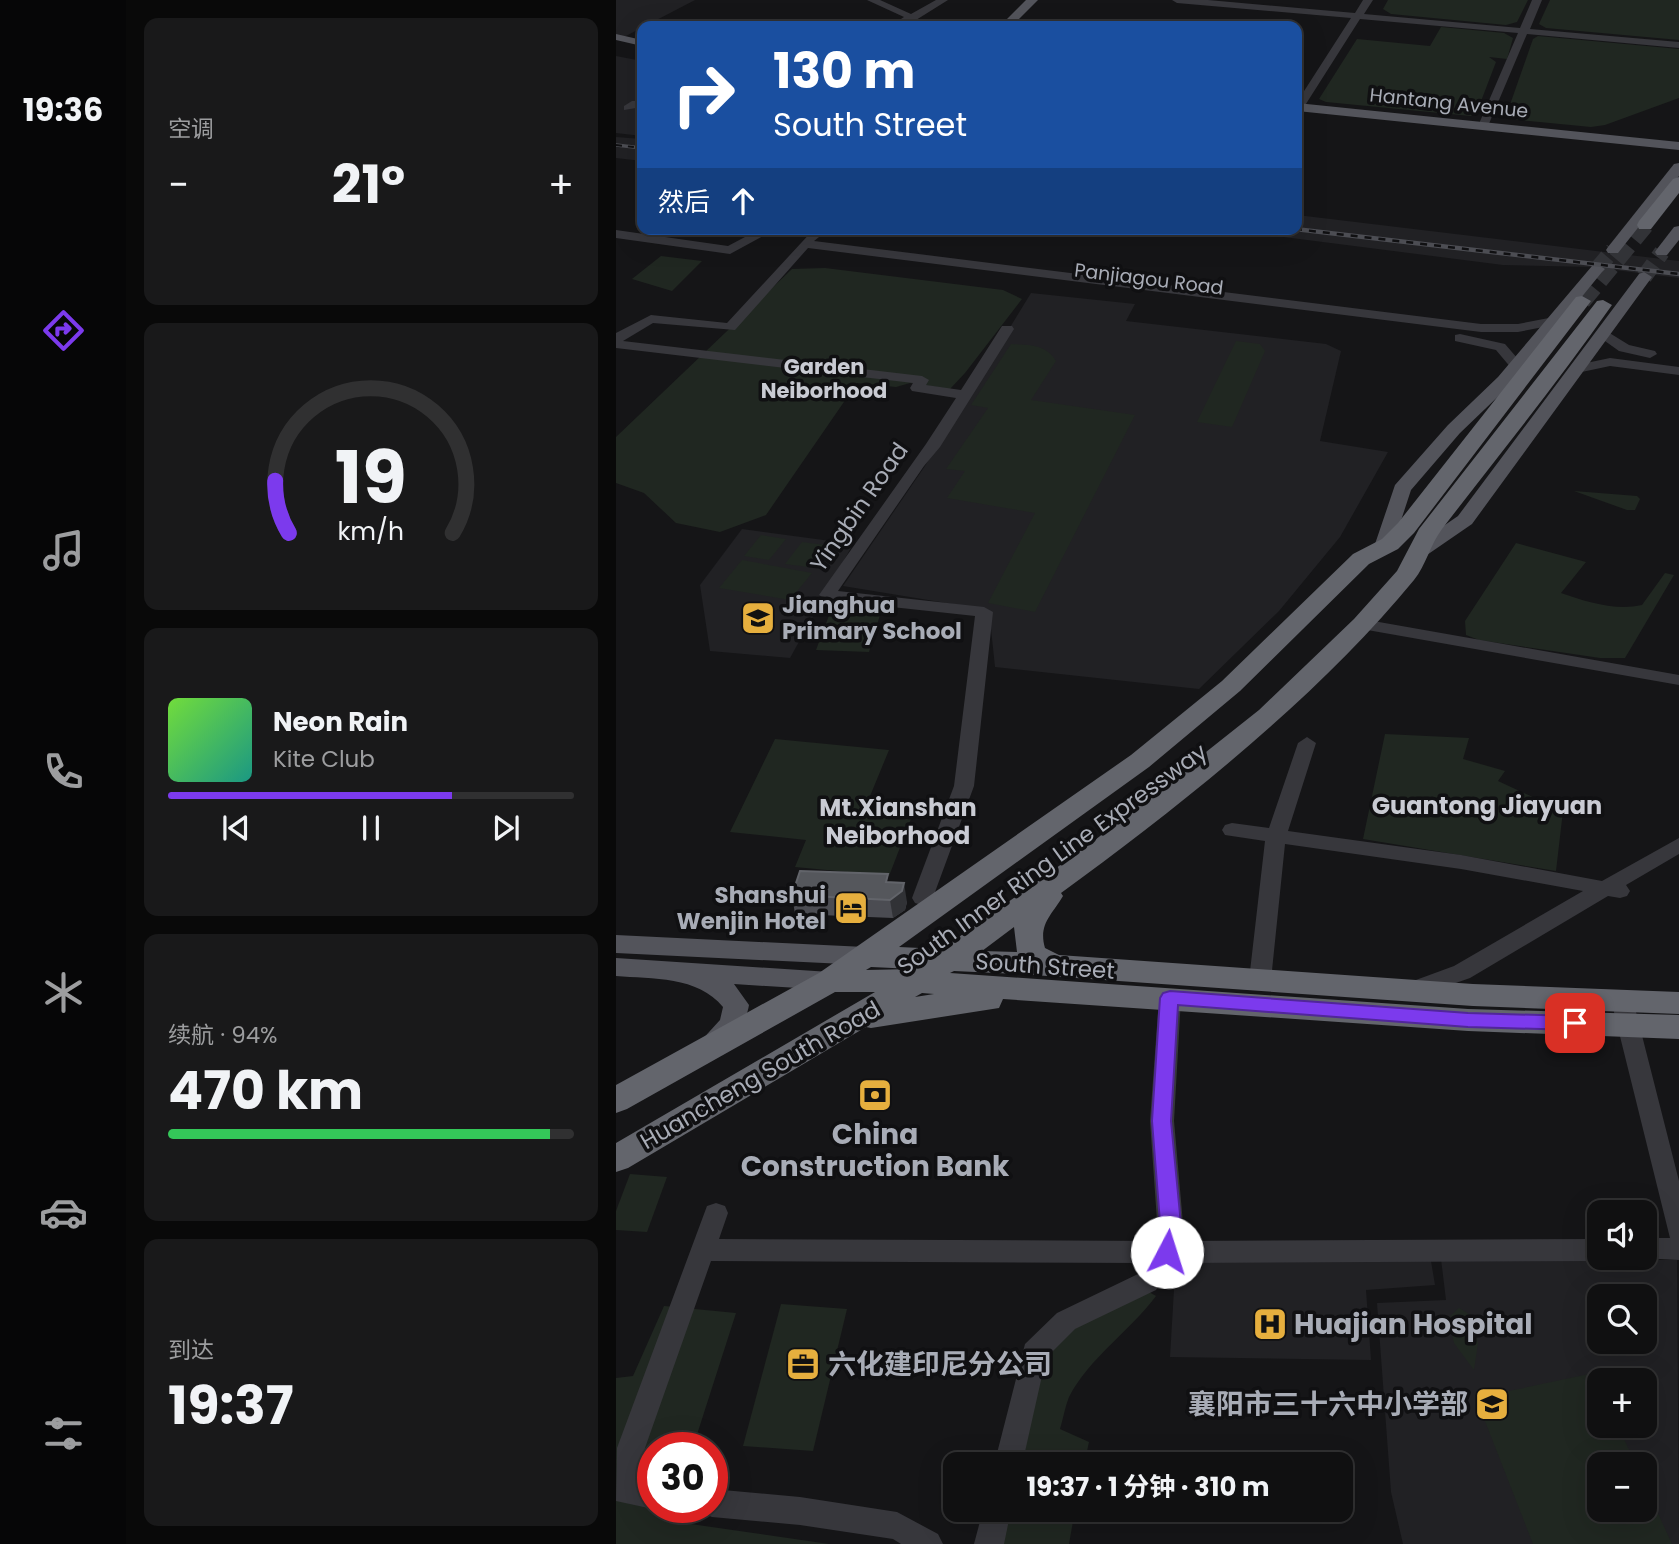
<!DOCTYPE html>
<html lang="zh">
<meta charset="utf-8">
<style>
:root{--surface:#101011;--page:#19191a;--text:#f1f3f6;--muted:#9c9d9f;--line:#303031;--accent:#7c3aed}
body{margin:0;font-family:Poppins,"Noto Sans SC",sans-serif;background:var(--page);color:var(--text);height:100vh;display:flex;flex-direction:column;font-size:26px;white-space:nowrap}
*{box-sizing:border-box;margin:0}
p{font-size:23px;color:var(--muted)}
.icon{flex:none;width:38px;height:38px;fill:none;stroke:currentColor;stroke-width:2;stroke-linecap:round;stroke-linejoin:round}
.map{position:relative;flex:1;overflow:hidden}
.sheet{display:flex;flex-direction:column;gap:18px;padding:18px;background:#090909;width:490px}
.sheet>*{flex:none}
.banner{position:absolute;left:21px;top:21px;width:665px;height:214px;border-radius:14px;box-shadow:0 7px 28px #0002,0 0 0 2px var(--line);background:#1a4fa0;color:#fff;overflow:hidden}
.fabs{position:absolute;left:971px;top:1200px;display:grid;gap:14px}
.fabs a{display:grid;place-items:center;width:70px;height:70px;border-radius:14px;background:var(--surface);box-shadow:0 7px 28px #0002,0 0 0 2px var(--line);font-size:35px}
.speed{position:absolute;left:21px;top:1432px;display:flex;gap:14px;font-size:35px;font-weight:700;text-align:center}
.speed>*{display:grid;place-content:center;width:91px;height:91px;border-radius:50%;background:var(--surface);box-shadow:0 7px 28px #0002,0 0 0 2px var(--line);line-height:1}
.speed .limit{border:10px solid #d22;background:#fff;color:#111}
.pin{position:absolute;display:grid;place-items:center;width:60px;height:60px;color:#fff;margin:-30px;border-radius:14px;box-shadow:0 4px 10px #0006}
.me{position:absolute;width:77px;margin:-38px;rotate:5deg;stroke-linejoin:round;filter:drop-shadow(0 0 5px #0008)}
.turn{display:flex;align-items:center;gap:24px;height:147px;padding:0 21px;font-size:32px}
.turn .icon{width:91px;height:91px;stroke-width:2.5}
.turn b{display:block;font-size:49px;line-height:60px}
.then{display:flex;align-items:center;height:66px;padding:0 21px;background:#0003;gap:14px;font-size:26px}
.big{font-size:52px;font-weight:700;line-height:1.1}
.sheet .widget{flex:1;display:flex;flex-direction:column;justify-content:center;gap:10px;min-width:0;padding:0 24px;border-radius:14px;background:var(--page)}
.sheet .dial{align-items:center;gap:0}
.dial svg{height:182px;overflow:visible;fill:none;stroke:var(--line);stroke-width:7;stroke-linecap:round;text-anchor:middle}
.dial text{fill:var(--text);stroke:none}
.song{display:flex;align-items:center;gap:21px}
.cover{width:84px;height:84px;border-radius:10px;background:linear-gradient(135deg,hsl(100 70% 55%),hsl(170 70% 35%))}
.played{height:7px;border-radius:4px;background:linear-gradient(90deg,var(--accent) 70%,var(--line) 70%)}
.keys{display:flex;justify-content:space-around;direction:ltr}
.heat{display:flex;justify-content:space-between;align-items:center;font-size:38px;direction:ltr}
.charge{height:10px;border-radius:5px;background:linear-gradient(90deg,#34c759 94%,var(--line) 0)}
.trip{position:absolute;left:327px;top:1452px;width:410px;height:70px;border-radius:14px;background:var(--surface);box-shadow:0 7px 28px #0002,0 0 0 2px var(--line);font-weight:700;line-height:70px;text-align:center}
main{display:flex;flex:1;min-height:0}
.tab-bar{display:flex;flex-direction:column;width:126px;justify-content:space-around;align-items:center;background:#060607;color:var(--muted)}
.tab-bar .icon{width:49px;height:49px}
.tab-bar .active{color:var(--accent)}
.tab-bar b{font-size:32px;color:var(--text)}
.map>svg:first-child{display:block}
.built{fill:#212124;fill-rule:evenodd}
.green{fill:#202721}
.lines{fill:none;stroke-linecap:round;stroke-linejoin:round}
.major-tunnel{stroke:#323337;stroke-width:16;stroke-dasharray:16 8;stroke-linecap:butt}
.highway-tunnel{stroke:#323337;stroke-width:18;stroke-dasharray:18 9;stroke-linecap:butt}
.minor{fill:#37373c;fill-rule:evenodd}
.major{fill:#53545b;fill-rule:evenodd}
.highway{fill:#63656c;fill-rule:evenodd}
.rail-far1-casing{stroke:#4c4d53;stroke-width:3.5}
.rail-casing{stroke:#4c4d53;stroke-width:4.5}
.rail-far1{stroke:#101012;stroke-width:2;stroke-dasharray:6;stroke-linecap:butt}
.rail{stroke:#101012;stroke-width:2.5;stroke-dasharray:7;stroke-linecap:butt}
.wall{fill:#4b4c52}
.shaded-wall{fill:#313236}
.building{fill:#55575c;stroke:#62646a;stroke-width:2}
.route{fill:#7c3aed;stroke:#51269a;stroke-width:2}
.labels{text-anchor:middle;dominant-baseline:central;stroke-width:7;stroke-linejoin:round;paint-order:stroke}
.far-street-label{font-size:19px;fill:#a8acb6;stroke:#101012}
.far-neighbourhood-label{font-size:21px;font-weight:bold;fill:#c9cbd3;stroke:#101012}
.street-label{font-size:23px;fill:#a8acb6;stroke:#101012}
.poi-label{font-size:23px;font-weight:bold;fill:#a8acb6;stroke:#101012;text-anchor:start}
.neighbourhood-label{font-size:24px;font-weight:bold;fill:#c9cbd3;stroke:#101012}
.near-poi-label{font-size:28px;font-weight:bold;fill:#a8acb6;stroke:#101012;text-anchor:start}
</style>
<main>
<nav class="tab-bar">
<b>19:36</b>
<svg class="icon active" aria-label="directions" viewBox="0 0 24 24"><path d="M12 3l9 9-9 9-9-9zM9 14v-3h6M13 9l2 2-2 2"/></svg>
<svg class="icon" aria-label="music" viewBox="0 0 24 24"><path d="M9 18V5l10-2v13"/><circle cx="6" cy="18" r="3"/><circle cx="16" cy="16" r="3"/></svg>
<svg class="icon" aria-label="phone" viewBox="0 0 24 24"><path d="M5 4h4l2 5-3 2q2 4 5 5l2-3 5 2v4C11 20 4 13 5 4z"/></svg>
<svg class="icon" aria-label="climate" viewBox="0 0 24 24"><path d="M12 3v18M4 7l16 10M4 17L20 7"/></svg>
<svg class="icon" aria-label="car" viewBox="0 0 24 24"><path d="M5 17H2v-5l4-1 3-4h7l3 4 3 1v5h-3M9 17h6M6 11h13"/><circle cx="7" cy="17" r="2"/><circle cx="17" cy="17" r="2"/></svg>
<svg class="icon" aria-label="filters" viewBox="0 0 24 24"><path d="M4 7h16M4 17h16"/><circle cx="9" cy="7" r="2"/><circle cx="15" cy="17" r="2"/></svg>
</nav>
<section class="sheet">
<div class="widget"><p>空调</p>
<div class="heat"><a>−</a><b class="big">21°</b><a>+</a></div>
</div>
<div class="widget dial"><svg viewBox="0 0 100 80">
<path d="M14 69A42 42 0 1 1 86 69"/>
<path d="M14 69A42 42 0 0 1 8 46" stroke="#7c3aed"/>
<text x="50" y="56" font-size="32" font-weight="700">19</text>
<text x="50" y="72" font-size="11">km/h</text>
</svg></div>
<div class="widget">
<div class="song"><i class="cover"></i><div><b>Neon Rain</b><p>Kite Club</p></div></div>
<div class="played"></div>
<div class="keys"><svg class="icon" aria-label="previous" viewBox="0 0 24 24"><path d="M18 5L8 12l10 7zM5 5v14"/></svg><svg class="icon" aria-label="pause" viewBox="0 0 24 24"><path d="M8 5v14M16 5v14"/></svg><svg class="icon" aria-label="next" viewBox="0 0 24 24"><path d="M6 5l10 7-10 7zM19 5v14"/></svg></div>
</div>
<div class="widget"><p>续航 · 94%</p><b class="big">470 km</b><div class="charge"></div></div>
<div class="widget"><p>到达</p><b class="big">19:37</b></div>
</section>
<div class="map">
<svg width="1063" height="1544" viewBox="0 0 1063 1544">
<rect width="100%" height="100%" fill="#151517"/>
<g class="built">
<polygon points="0,0 79,0 6,38 0,37"/>
<polygon points="0,56 26,61 26,136 0,133"/>
<polygon points="0,137 26,139 26,161 0,158"/>
<polygon points="681,215 1063,261 1063,278 975,267 887,265 605,229 681,229"/>
<polygon points="415,293 519,304 510,321 710,344 725,351 704,441 772,452 724,537 663,611 583,689 379,667 373,610 227,586 309,466"/>
<polygon points="126,529 237,544 174,658 94,651 84,585"/>
<polygon points="814,1255 819,1285 750,1290 755,1360 554,1357 560,1256"/>
<path d="M825 1259 1061 1260 1063 1544H787L775 1492 761 1303 830 1300ZM984 1297H1029V1342H984ZM984 1381H1029V1426H984ZM984 1465H1029V1510H984Z"/>
</g>
<g class="green">
<polygon points="772,0 912,0 901,22 890,25 775,14 767,9"/>
<polygon points="934,0 1063,0 1063,40 930,28 923,24"/>
<polygon points="825,27 888,33 897,38 891,59 873,57 880,62 862,109 855,116 710,102 703,99 741,39 814,46"/>
<polygon points="922,36 1063,49 1063,98 989,125 975,127 894,119 890,116 917,39"/>
<polygon points="45,256 86,261 56,291 16,279"/>
<polygon points="209,268 387,290 406,299 349,373 334,389 294,383 280,387 241,383 150,515 104,532 60,523 28,493 0,483 0,437 176,269"/>
<polygon points="620,341 644,344 649,351 616,427 581,422"/>
<path d="M395 344C413 345 430 344 440 361L415 400 519 415 419 612 372 603 419 513 331 498 349 471 330 469 372 408 355 405Z"/>
<polygon points="958,491 1021,496 1024,499 1019,510 1011,510"/>
<polygon points="145,535 170,539 153,560 128,556"/>
<polygon points="186,542 209,545 192,567 169,564"/>
<path d="M900 543 970 562 945 593C970 602 1000 611 1026 605L1049 573 1058 575 1009 658H984L863 640 850 635 849 621Z"/>
<polygon points="126,560 196,573 174,600 103,588"/>
<polygon points="217,605 266,608 253,652 200,650"/>
<polygon points="769,734 853,738 847,759 889,771 882,781 947,811 940,871 747,839"/>
<polygon points="159,739 273,750 252,801 300,806 273,876 179,867 190,840 114,832"/>
<polygon points="14,1174 51,1177 31,1232 0,1230 0,1211"/>
<path d="M533 1292 540 1296C514 1331 473 1358 453 1397 449 1407 447 1419 444 1429L473 1442 468 1465H401L427 1360 454 1328Z"/>
<polygon points="165,1304 231,1309 197,1451 127,1446"/>
<polygon points="48,1306 120,1313 77,1447 37,1447 37,1507 58,1507 54,1521 213,1544 0,1544 0,1378 17,1376"/>
<polygon points="843,1308 856,1316 862,1343 858,1370 838,1343 832,1318"/>
<polygon points="978,1373 983,1385 984,1426 1002,1426 1020,1465 984,1465 984,1510 1029,1510 1029,1485 1056,1544 917,1544 860,1398"/>
<polygon points="390,1510 459,1510 453,1544 382,1544"/>
</g>
<g class="lines">
<g class="major-tunnel">
<polyline points="981,269 997,250"/>
<polyline points="1028,277 1046,252"/>
</g>
<polyline class="highway-tunnel" points="966,301 1029,225"/>
<g class="minor">
<polygon points="251,0 264,0 295,14 320,0 332,0 300,20 286,26 274,26 288,17"/>
<polygon points="556,0 592,0 739,13 747,0 757,0 748,14 904,28 916,0 926,0 914,29 1063,42 1063,48 911,34 872,126 867,129 862,126 902,33 744,19 688,107 686,116 681,119 681,102 735,18 561,3"/>
<polygon points="16,101 26,101 26,107 8,110 8,106"/>
<polygon points="144,229 160,229 114,254 0,238 0,230 112,246"/>
<path d="M198 229H213L198 241 865 324H902L938 317 945 321 943 324 902 332H865L192 248 119 330 37 323 7 341 306 376 313 380 310 385 345 390 386 326H396L398 329 324 447 308 466 222 591 368 607 377 612 358 786 319 892 337 895 340 900 337 905C325 909 311 907 299 903L296 898 338 786 359 616 211 600 203 595 310 444 340 398 296 391 294 388 297 383 0 348V333L35 315 111 323Z"/>
<polygon points="987,329 1013,345 1039,351 1041,354 1034,358 1003,351 982,336 982,330"/>
<polygon points="844,334 889,344 908,366 906,369 896,369 880,350 839,341 839,335"/>
<polygon points="994,358 1063,367 1063,375 994,366 961,373 954,369 956,366"/>
<polygon points="746,619 1063,675 1063,685 740,628 737,624 740,620"/>
<polygon points="691,737 700,743 672,831 845,855 986,881 1063,838 1063,854 1010,885 1014,891 1011,896 1004,898 992,896 854,978 797,998 789,996 786,990 789,984 838,966 967,891 845,869 669,844 655,980 652,986 644,988 636,986 633,980 649,841 609,835 606,830 609,825 616,823 653,828 682,743"/>
<polygon points="554,990 562,992 565,998 558,1121 568,1235 566,1241 984,1239 984,1258 991,1258 984,1261 557,1263 540,1290 459,1329 430,1358 406,1465 378,1465 409,1344 441,1313 522,1274 529,1263 95,1261 29,1448 23,1479 37,1481 37,1507 42,1507 37,1509 0,1501 1,1448 91,1206 100,1203 109,1206 112,1213 103,1239 541,1241 542,1235 534,1121 543,998 546,992"/>
<polygon points="1006,992 1014,994 1017,1000 1063,1181 1063,1260 1025,1258 1029,1258 1029,1238 1054,1238 995,1000 998,994"/>
<polygon points="96,1489 184,1497 281,1512 322,1534 327,1544 285,1544 277,1539 184,1525 96,1517 86,1513 83,1507 96,1507"/>
<polygon points="367,1510 395,1510 388,1544 358,1544"/>
</g>
<g class="major">
<polygon points="410,0 422,0 396,26 384,26"/>
<polygon points="0,34 26,40 26,46 0,40"/>
<polygon points="681,103 1063,142 1063,150 681,111"/>
<polygon points="1063,163 1063,176 1002,253 992,253 990,250 992,247 1058,164"/>
<polygon points="1063,226 1063,240 1051,255 1041,255 1039,252 1041,249 1058,227"/>
<polygon points="981,264 989,269 986,272 894,385 844,433 795,490 775,551 761,551 758,547 779,485 832,425 882,377 976,266"/>
<polygon points="1028,272 1036,277 856,524 808,557 794,557 791,553 794,549 842,516 1023,274"/>
<polygon points="0,935 249,947 258,949 262,956 258,963 249,965 0,953"/>
<path d="M0 958 214 972 223 974 227 981 223 988 214 990 118 984 133 1005C129 1027 113 1059 87 1050L83 1043 104 1020 107 1007C82 976 36 979 0 976Z"/>
</g>
<g class="highway">
<polygon points="1063,177 1063,193 1035,229 1023,229 1021,225 1023,221 1057,179"/>
<path d="M966 296 975 301 972 305 798 533 782 549 753 564 624 691 533 767 283 947 326 949 474 844 643 710 738 619 781 571 803 529 981 301 987 300 996 305C942 382 883 455 826 529 814 545 810 565 798 580 702 697 567 804 445 893L447 896C436 915 422 924 429 948L443 955 857 984 1063 992V1014L857 1006 403 974 338 971 334 973 852 1009 1063 1015V1039L852 1031 387 999 383 1008 255 1028 250 1027 12 1168 0 1172V1143L259 992H219L11 1109 0 1113V1085L203 973 515 755 606 681 737 554 766 539 782 523 960 297ZM398 927 401 952 366 951ZM255 967 298 969 250 970ZM306 993 318 994 299 997Z"/>
</g>
<g class="rail-far1-casing">
<polyline id="rail-far1" points="0,145 26,148"/>
</g>
<g class="rail-casing">
<polyline id="rail" points="679,229 1063,274"/>
</g>
<use href="#rail-far1" class="rail-far1"/>
<use href="#rail" class="rail"/>
</g>
<polygon class="wall" points="273,882 291,902 289,910 277,918 179,914 176,895"/>
<polygon class="shaded-wall" points="288,883 291,902 289,910 277,918 274,900"/>
<polygon class="building" points="184,871 272,874 270,882 288,883 286,891 274,900 176,895"/>
<polygon class="route" points="554,991 852,1013 959,1016 966,1018 968,1023 966,1028 959,1030 852,1027 562,1005 555,1121 566,1235 558,1258 551,1261 543,1258 540,1252 545,1235 536,1121 544,998 547,993"/>
<defs>
<g id="school-square" transform="scale(1.75)"><rect x="-9" y="-9" width="18" height="18" rx="4" fill="#e6af3e" stroke="#101012"/><path d="M0-5L7-2L0 1L-7-2ZM-4 1L0 2.5L4 1V4Q0 6-4 4Z" fill="#111"/></g>
<g id="hotel-square" transform="scale(1.75)"><rect x="-9" y="-9" width="18" height="18" rx="4" fill="#e6af3e" stroke="#101012"/><path d="M-6-4.5h1.5V1H6V5H4.5V3h-9V5H-6ZM-4 0a1.8 1.8 0 1 1 3.6 0ZM.5 0V-2.5h3Q6-2.5 6 0Z" fill="#111"/></g>
<g id="bank-square" transform="scale(1.75)"><rect x="-9" y="-9" width="18" height="18" rx="4" fill="#e6af3e" stroke="#101012"/><path d="M-6-4H6V4H-6ZM0-2.3a2.3 2.3 0 1 0 0 4.6a2.3 2.3 0 1 0 0-4.6Z" fill="#111"/></g>
<g id="hospital-square" transform="scale(1.75)"><rect x="-9" y="-9" width="18" height="18" rx="4" fill="#e6af3e" stroke="#101012"/><path d="M-5-5h3v3.5h4V-5h3V5h-3V1.5h-4V5h-3Z" fill="#111"/></g>
<g id="office-square" transform="scale(1.75)"><rect x="-9" y="-9" width="18" height="18" rx="4" fill="#e6af3e" stroke="#101012"/><path d="M-6-3h4V-5.5h4V-3h4V5H-6ZM-1-4.5V-3h2v-1.5ZM-6 0V1H6V0Z" fill="#111"/></g>
</defs>
<g fill-rule="evenodd">
<use href="#school-square" x="142" y="618"/>
<use href="#hotel-square" x="235" y="908"/>
<use href="#bank-square" x="259" y="1095"/>
<use href="#hospital-square" x="654" y="1324"/>
<use href="#office-square" x="187" y="1364"/>
<use href="#school-square" x="876" y="1404"/>
</g>
<g class="labels">
<g class="far-street-label">
<text transform="translate(833 103) rotate(6)">Hantang Avenue</text>
<text transform="translate(533 279) rotate(7)">Panjiagou Road</text>
</g>
<g class="far-neighbourhood-label">
<text x="208" y="366">Garden<tspan x="208" dy="24">Neiborhood</tspan></text>
</g>
<g class="street-label">
<text transform="translate(243 507) rotate(-55)">Yingbin Road</text>
<text transform="translate(436 859) rotate(-36)">South Inner Ring Line Expressway</text>
<text transform="translate(429 966) rotate(4)">South Street</text>
<text transform="translate(144 1075) rotate(-30)">Huancheng South Road</text>
</g>
<g class="poi-label">
<text x="166" y="605">Jianghua<tspan x="166" dy="26">Primary School</tspan></text>
<text x="210" y="895" text-anchor="end">Shanshui<tspan x="210" dy="26">Wenjin Hotel</tspan></text>
</g>
<g class="neighbourhood-label">
<text x="871" y="805">Guantong Jiayuan</text>
<text x="282" y="807">Mt.Xianshan<tspan x="282" dy="28">Neiborhood</tspan></text>
</g>
<g class="near-poi-label">
<text x="259" y="1134" text-anchor="middle">China<tspan x="259" dy="32">Construction Bank</tspan></text>
<text x="678" y="1324">Huajian Hospital</text>
<text x="212" y="1364">六化建印尼分公司</text>
<text x="852" y="1404" text-anchor="end">襄阳市三十六中小学部</text>
</g>
</g>
</svg>
<div class="fabs">
<a><svg class="icon" aria-label="sound" viewBox="0 0 24 24"><path d="M4 9h4l5-4v14l-5-4H4zM17 9q2 3 0 6"/></svg></a>
<a><svg class="icon" aria-label="search" viewBox="0 0 24 24"><circle cx="10" cy="10" r="6"/><path d="M15 15l6 6"/></svg></a>
<a>+</a>
<a>−</a>
</div>
<div class="speed"><div class="limit">30</div></div>
<div class="pin" style="left:959px;top:1023px;background:#d93025"><svg class="icon" aria-label="arrive" viewBox="0 0 24 24"><path d="M6 21V4h12l-3 4 3 4H6"/></svg></div>
<svg class="me" style="left:551px;top:1252px" viewBox="-20 -20 40 40"><circle r="19" fill="#fff"/><path d="M0-13L10 11 0 6-10 11z" fill="#7c3aed"/></svg>
<div class="trip">19:37 · 1 分钟 · 310 m</div>
<div class="banner">
<div class="turn"><svg class="icon" aria-label="right" viewBox="0 0 24 24"><path d="M7 20v-9h11M14 6l5 5-5 5"/></svg><div><b>130 m</b>South Street</div></div>
<div class="then">然后<svg class="icon" aria-label="ahead" viewBox="0 0 24 24"><path d="M12 20V5M6 11l6-6 6 6"/></svg></div>
</div>
</div>
</main>
